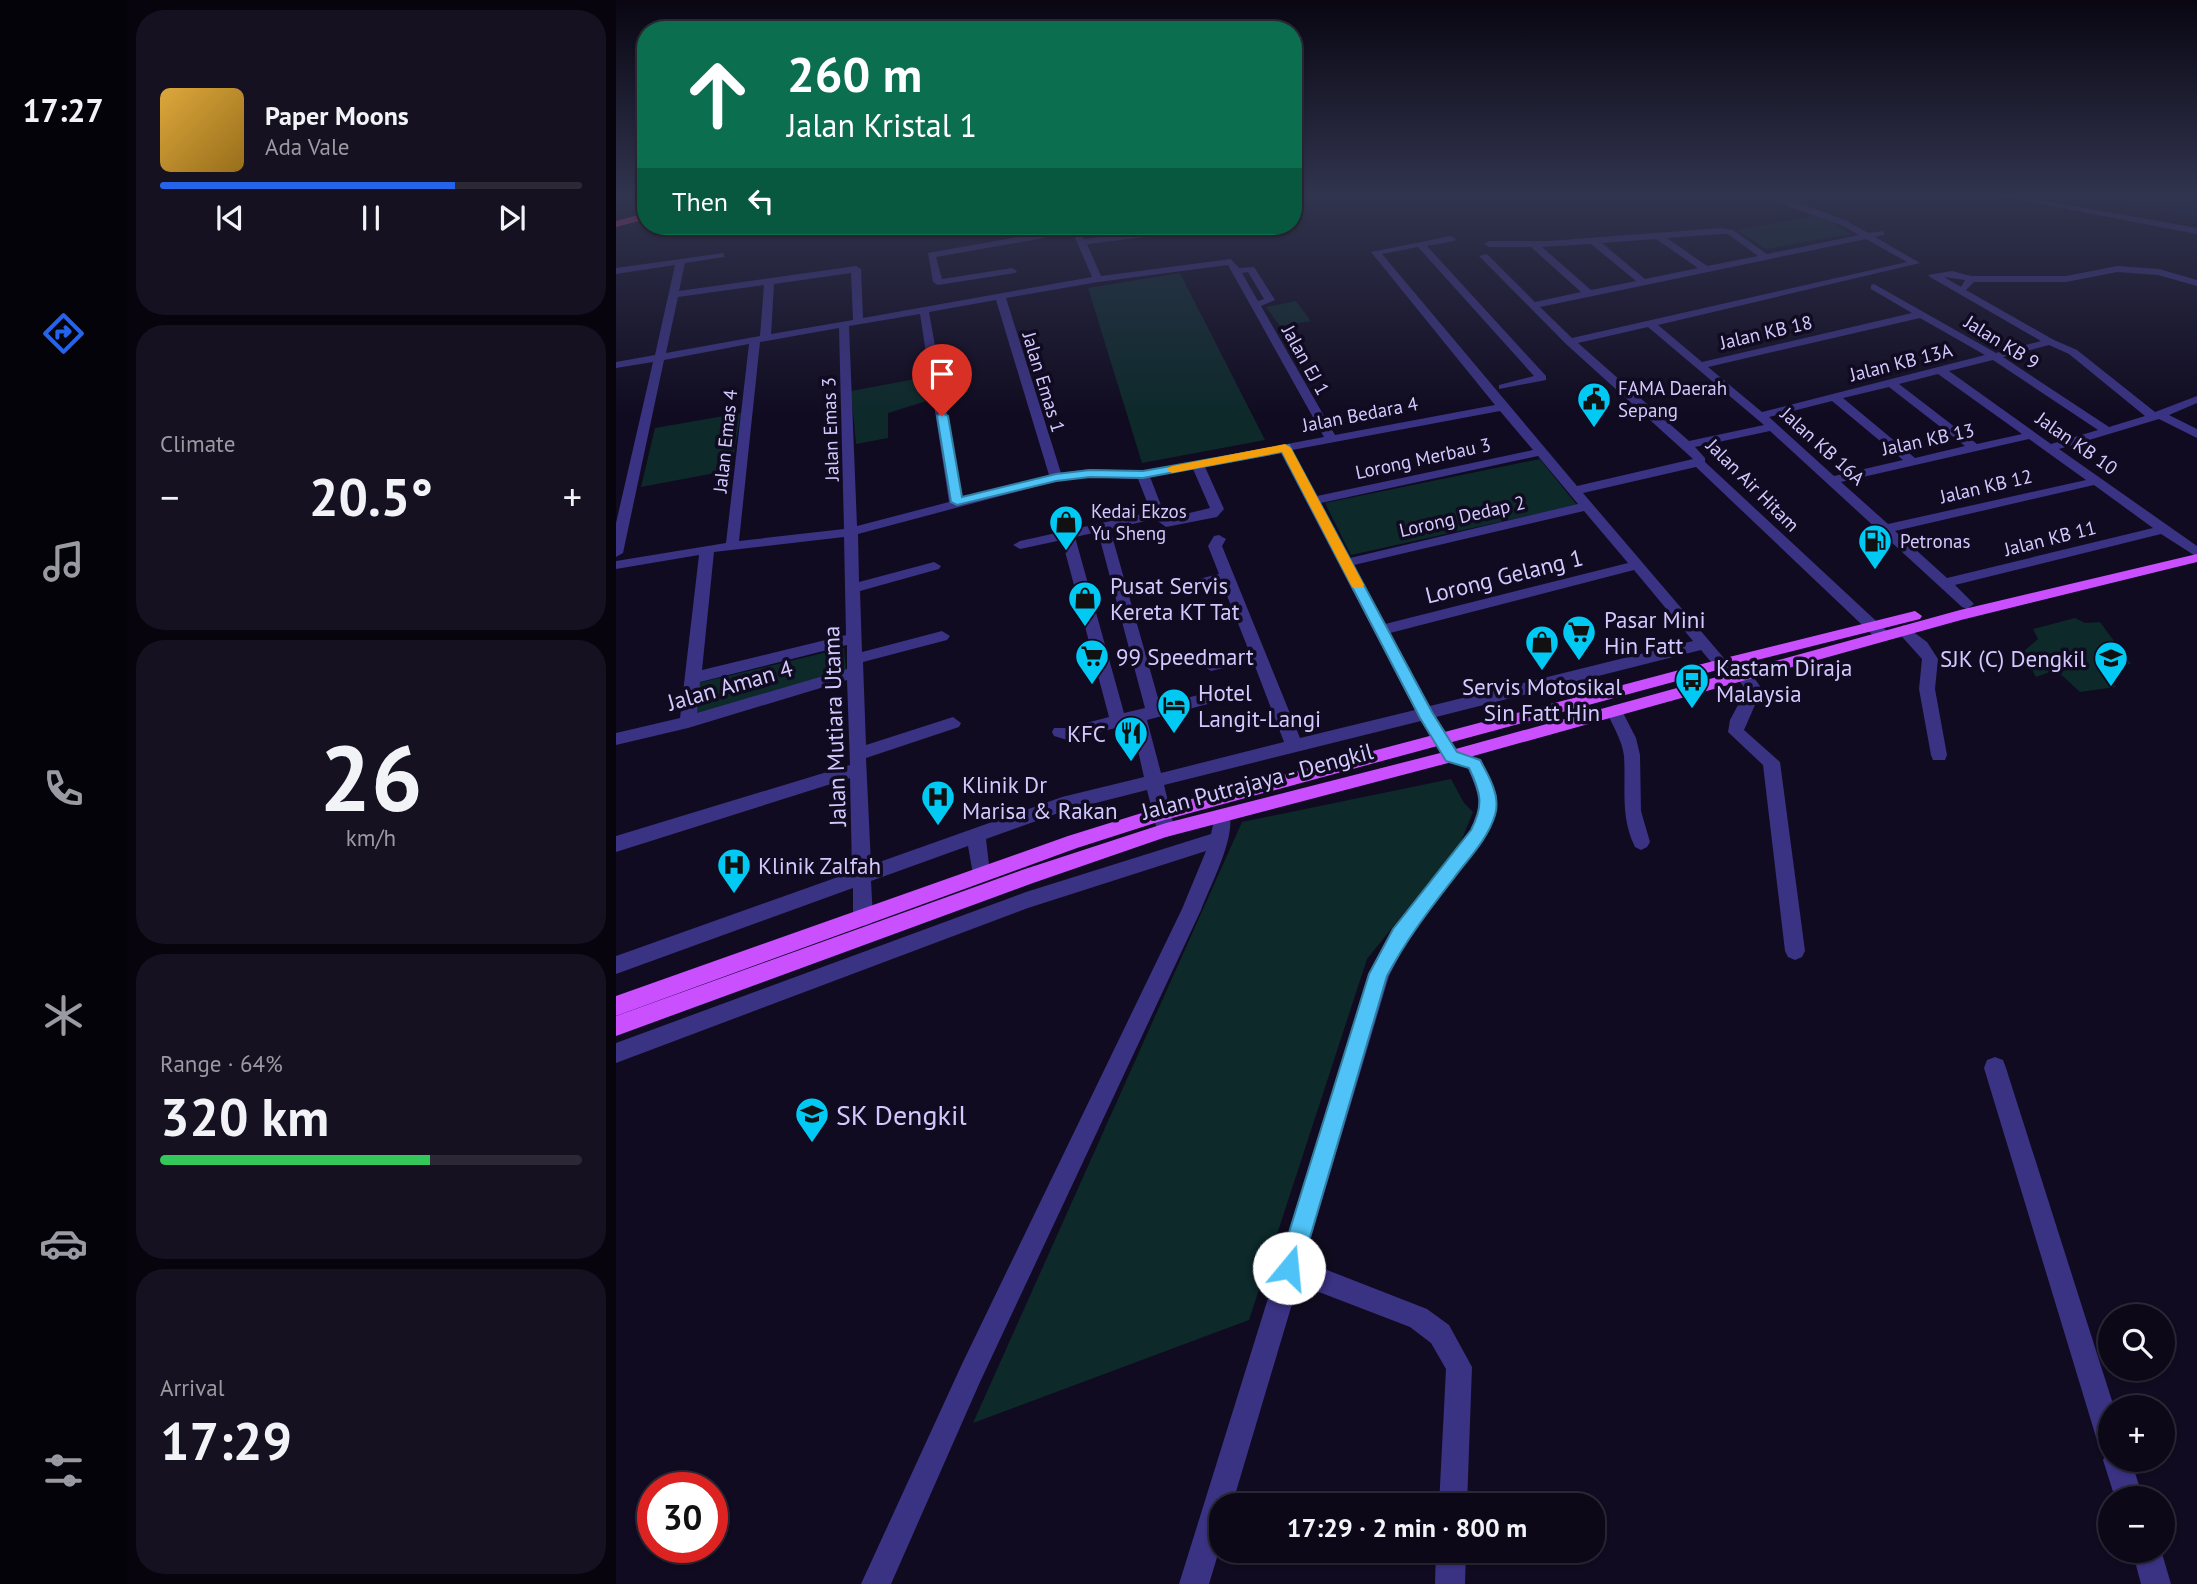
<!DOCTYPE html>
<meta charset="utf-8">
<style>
:root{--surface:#0c0818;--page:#151121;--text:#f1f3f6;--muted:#9a9aa2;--line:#2c2937;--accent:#2563eb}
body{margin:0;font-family:"PT Sans",sans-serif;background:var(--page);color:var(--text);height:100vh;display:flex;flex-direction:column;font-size:26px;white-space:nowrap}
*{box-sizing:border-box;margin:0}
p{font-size:23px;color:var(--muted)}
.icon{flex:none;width:38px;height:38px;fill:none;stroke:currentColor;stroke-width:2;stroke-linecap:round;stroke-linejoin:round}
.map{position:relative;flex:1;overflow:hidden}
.drawer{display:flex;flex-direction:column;gap:10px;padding:10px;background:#07040d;width:490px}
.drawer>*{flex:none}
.hud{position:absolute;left:21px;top:21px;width:665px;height:214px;border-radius:28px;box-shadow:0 2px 5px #0004,0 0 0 2px var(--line);background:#0b6e4f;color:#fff;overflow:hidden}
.fabs{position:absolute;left:1482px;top:1304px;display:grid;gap:14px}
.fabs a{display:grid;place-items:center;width:77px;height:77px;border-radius:50%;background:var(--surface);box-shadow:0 2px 5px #0004,0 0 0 2px var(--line);font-size:35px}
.speed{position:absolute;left:21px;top:1472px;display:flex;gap:14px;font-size:35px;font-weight:700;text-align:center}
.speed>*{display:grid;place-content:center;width:91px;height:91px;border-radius:50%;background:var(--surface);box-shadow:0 2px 5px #0004,0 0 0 2px var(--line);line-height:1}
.speed .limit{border:10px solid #d22;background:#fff;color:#111}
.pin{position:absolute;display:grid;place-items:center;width:60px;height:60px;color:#fff;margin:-72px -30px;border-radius:50% 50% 50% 0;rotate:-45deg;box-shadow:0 0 7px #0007}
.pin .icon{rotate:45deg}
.me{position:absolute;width:77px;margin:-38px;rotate:17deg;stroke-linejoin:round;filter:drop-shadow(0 0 5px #0008)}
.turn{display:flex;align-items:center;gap:24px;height:147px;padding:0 35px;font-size:32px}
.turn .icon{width:91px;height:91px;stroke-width:2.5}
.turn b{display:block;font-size:49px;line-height:60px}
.then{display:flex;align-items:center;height:66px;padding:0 35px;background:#0003;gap:14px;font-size:26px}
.big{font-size:52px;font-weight:700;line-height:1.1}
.drawer .card{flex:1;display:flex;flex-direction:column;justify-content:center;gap:10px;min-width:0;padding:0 24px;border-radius:28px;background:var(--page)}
.drawer .dial{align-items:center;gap:0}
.dial b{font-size:91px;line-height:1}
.song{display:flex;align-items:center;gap:21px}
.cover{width:84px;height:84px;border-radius:10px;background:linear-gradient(135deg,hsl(40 70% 55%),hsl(40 70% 35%))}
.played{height:7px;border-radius:4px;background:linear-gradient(90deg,var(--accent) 70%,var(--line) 70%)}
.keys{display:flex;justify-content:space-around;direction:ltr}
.heat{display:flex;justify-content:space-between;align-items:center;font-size:38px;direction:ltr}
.charge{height:10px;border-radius:5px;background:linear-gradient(90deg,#34c759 64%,var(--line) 0)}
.trip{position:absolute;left:593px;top:1493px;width:396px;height:70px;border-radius:28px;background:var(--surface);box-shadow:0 2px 5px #0004,0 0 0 2px var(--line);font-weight:700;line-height:70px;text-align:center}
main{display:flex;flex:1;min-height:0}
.menu{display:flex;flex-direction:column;width:126px;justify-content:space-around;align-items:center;background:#05030a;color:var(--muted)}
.menu .icon{width:49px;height:49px}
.menu .selected{color:var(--accent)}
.menu b{font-size:32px;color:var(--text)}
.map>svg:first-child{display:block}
.green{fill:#0d292a}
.water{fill:#05163e}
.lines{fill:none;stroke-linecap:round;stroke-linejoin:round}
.minor{fill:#3a3283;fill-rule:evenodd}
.major{fill:#ca50ff;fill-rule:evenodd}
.highway{fill:#ff4490;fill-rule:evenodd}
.route{fill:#4fc3f7;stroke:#337fa1;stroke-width:2}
.slow{fill:#f59e0b}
.labels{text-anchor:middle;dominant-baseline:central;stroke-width:7;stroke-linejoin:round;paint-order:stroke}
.far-street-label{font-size:19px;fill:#d3c9ff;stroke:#100b20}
.far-poi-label{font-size:19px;fill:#d3c9ff;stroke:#100b20;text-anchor:start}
.street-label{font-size:23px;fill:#d3c9ff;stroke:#100b20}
.poi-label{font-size:23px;fill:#d3c9ff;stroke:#100b20;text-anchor:start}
.near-poi-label{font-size:28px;fill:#d3c9ff;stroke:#100b20;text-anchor:start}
</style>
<main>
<nav class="menu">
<b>17:27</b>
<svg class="icon selected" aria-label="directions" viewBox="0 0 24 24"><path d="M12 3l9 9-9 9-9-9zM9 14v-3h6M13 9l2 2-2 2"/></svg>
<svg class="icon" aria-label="music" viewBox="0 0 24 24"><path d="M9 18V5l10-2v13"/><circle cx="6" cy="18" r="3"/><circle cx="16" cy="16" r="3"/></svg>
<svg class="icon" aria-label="phone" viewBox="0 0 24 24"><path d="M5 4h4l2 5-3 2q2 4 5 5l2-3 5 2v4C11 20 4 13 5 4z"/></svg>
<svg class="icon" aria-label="climate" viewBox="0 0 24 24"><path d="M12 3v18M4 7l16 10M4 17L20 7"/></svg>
<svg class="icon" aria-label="car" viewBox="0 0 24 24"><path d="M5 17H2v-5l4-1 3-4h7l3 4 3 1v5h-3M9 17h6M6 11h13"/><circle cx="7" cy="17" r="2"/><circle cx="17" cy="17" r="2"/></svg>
<svg class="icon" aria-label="filters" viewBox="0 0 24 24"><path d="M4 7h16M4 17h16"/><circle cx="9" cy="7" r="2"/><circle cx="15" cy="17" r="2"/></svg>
</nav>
<section class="drawer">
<div class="card">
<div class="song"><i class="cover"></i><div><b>Paper Moons</b><p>Ada Vale</p></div></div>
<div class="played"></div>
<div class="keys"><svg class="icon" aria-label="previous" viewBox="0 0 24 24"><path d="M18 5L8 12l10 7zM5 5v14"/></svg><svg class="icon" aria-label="pause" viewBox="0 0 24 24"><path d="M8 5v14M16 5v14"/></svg><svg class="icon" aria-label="next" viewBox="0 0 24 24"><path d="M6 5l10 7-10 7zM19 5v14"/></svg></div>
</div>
<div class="card"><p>Climate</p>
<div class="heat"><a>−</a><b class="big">20.5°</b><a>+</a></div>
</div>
<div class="card dial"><b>26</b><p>km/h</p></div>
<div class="card"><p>Range · 64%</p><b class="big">320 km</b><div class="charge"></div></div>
<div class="card"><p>Arrival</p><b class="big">17:29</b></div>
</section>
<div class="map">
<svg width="1581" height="1584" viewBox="0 0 1581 1584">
<rect width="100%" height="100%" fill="#100b20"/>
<g class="green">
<polygon points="1203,215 1235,234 1150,249 1121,230"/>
<polygon points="564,273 649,440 526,463 472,288"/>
<polygon points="680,301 695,321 664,326 650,307"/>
<polygon points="310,377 314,400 272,413 272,438 240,444 235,391"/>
<polygon points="125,413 115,470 25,487 39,428"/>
<polygon points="924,459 961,505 735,555 709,503"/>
<polygon points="1459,618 1469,623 1484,622 1515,664 1484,667 1500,687 1464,692 1440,670 1420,677 1407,652 1422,639 1417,629"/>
<polygon points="228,648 230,672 79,715 82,683"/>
<polygon points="835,779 848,803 857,812 844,844 751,959 633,1320 357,1423 626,822"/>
</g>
<polygon class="water" points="1429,193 1510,193 1581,202 1581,217"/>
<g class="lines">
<g class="minor">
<path d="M1148 193H1157L1231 221 1252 233 1268 231V235L1259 237 1304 263 1042 325 1086 362 1296 313 1255 289V285L1258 284 1380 353 1425 341 1314 277 1312 275 1336 271 1355 276H1450L1501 266 1543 269 1581 280V286L1542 275 1501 272 1450 282H1358L1350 290 1438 340 1461 350 1539 412 1581 396V403L1553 415 1581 429V438L1543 419 1443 449 1581 546V557L1545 534 1339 585 1358 604 1351 609 1346 607 1154 431 1079 447 1089 458V462L1272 632 1275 636 1272 640H1262L1080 467 967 493 1113 664 1110 668H1100L1085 650 820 717 842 751 865 759 881 796 880 815 867 840 791 941 773 976 688 1261 811 1309 833 1325 856 1367 851 1505H823L830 1369 815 1343 794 1327 682 1284 616 1505H606V1541L593 1584H563L753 974 777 929 855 830C868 804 862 794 852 768L830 761 805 721 548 785 559 830 556 835 550 837 544 835 541 830 531 790 448 811 370 839 374 874 372 880 365 882 358 880 352 846 255 881 257 918 254 924 247 926 240 924 237 918V888L0 974V956L236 872 234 778 0 852V836L234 765 231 680 72 728 0 745V733L64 718 83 555 0 569V561L110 543 133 344 48 360 7 553 0 557V523L37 362 0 368V362L39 355 59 265 0 274V268L108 253V257L69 263 63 291 240 266 245 269 247 318 476 277 454 226H462L468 239 576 226H600L596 229 471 244 485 276 615 259 623 268 638 267 659 300 645 306 719 435 879 405 755 252 835 236 840 239 838 241 811 246 930 376V380L883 389V385L918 376 802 247 766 254 961 486 1077 459 950 344 863 256 871 254 919 302 965 292 915 247H873L868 244 873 241H933L1105 228 1117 230 1151 254 1243 235 1225 225 1154 200ZM1105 234H1112L1142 256 1091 266 1051 238ZM1040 239 1082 268 1029 279 986 243ZM1250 239 1291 262 956 338 924 307ZM975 244 1020 281 975 290 926 247ZM612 265 708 437 527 471 473 469 445 473 390 298 482 282ZM632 272 648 299 642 301 626 273ZM235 273 237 320 155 334 158 284ZM1328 277 1349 280 1345 287ZM148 285 144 336 50 353 62 297ZM380 300 433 475 346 498 313 312ZM304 314 333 502 241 526 233 326ZM1304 318 1369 355 1146 412 1092 367ZM1032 327 1148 425 1073 441 962 343ZM223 328 228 529 123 541 144 342ZM1433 345 1453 354 1529 416 1493 427 1387 357ZM1377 360 1482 430 1435 444 1333 371ZM1322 374 1406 434 1361 444 1283 384ZM1273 387 1349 446 1299 458 1227 398ZM1216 401 1287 460 1218 476 1153 417ZM884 411 917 450 701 496 676 450ZM1413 439 1470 480 1272 524 1225 482ZM665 453 799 710 684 738 606 546 610 539 603 535 598 536 592 546 603 574 562 584 560 587 567 592 606 583 633 651 589 662 587 666 595 671 637 661 668 742 545 773 531 720 611 699 613 695 605 689 544 705 494 529 539 519 550 527 601 517 608 509 589 467ZM922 456 962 504 734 558 705 503ZM577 469 594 508 553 518 548 513 534 477ZM473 477 522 479 535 512 404 541 397 545 404 549 446 540 493 717 451 728H438L436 732 438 736 451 740 516 724 528 777 446 797 255 865 250 758 343 727 345 723 337 717 250 745 247 662 331 640 334 636 326 631 246 652 244 591 323 569 325 566 318 562 243 582 242 534 441 481ZM1478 485 1537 528 1331 578 1279 531ZM968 511 1012 563 769 624 738 565ZM482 532 529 708 508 713 459 537ZM228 537 230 635 86 670 98 552ZM1018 570 1077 641 814 706 774 633ZM231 645V669L81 713 84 682Z"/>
<polygon points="1367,193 1386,193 1581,228 1581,234"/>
<polygon points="425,233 428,234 428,238 320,257 326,279 396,268 401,271 399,273 322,285 317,282 312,253"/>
<polygon points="1288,625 1311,642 1322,659 1319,689 1331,755 1329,760 1317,760 1315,755 1303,689 1306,659 1280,630"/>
<polygon points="1128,670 1134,672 1146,689 1128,730 1164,762 1189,951 1186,957 1179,960 1172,957 1169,951 1147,765 1112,732 1114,720 1130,690 1120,676"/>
<path d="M998 705 1004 707 1020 738 1024 755 1025 811 1034 842 1031 847 1025 850 1019 847C1004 817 1010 788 1008 756 1006 740 997 726 990 711Z"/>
<path d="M606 809 612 811C623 832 593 888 585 910L364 1382 275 1584H245L346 1364 566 909 590 851 412 908 0 1063V1043L410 892 595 834 600 811Z"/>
<polygon points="1379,1057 1387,1060 1390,1068 1498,1407 1494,1407 1494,1460 1515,1460 1527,1498 1499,1498 1487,1460 1492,1450 1484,1447 1480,1437 1368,1068 1371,1060"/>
<polygon points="820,1550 850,1550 849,1584 819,1584"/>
<polygon points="1516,1550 1545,1550 1555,1584 1525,1584"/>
</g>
<g class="major">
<polygon points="1581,554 1581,562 1345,620 836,762 550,837 417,883 0,1036 0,1016 406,870 550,823 836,750 1344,610"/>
<polygon points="1299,611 1306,616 1304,619 1105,669 545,821 461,848 0,1016 0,996 452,836 545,807 1105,659"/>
</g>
<polygon class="highway" points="30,213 30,219 0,227 0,221"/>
</g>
<linearGradient id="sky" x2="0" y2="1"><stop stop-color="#090612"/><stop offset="0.47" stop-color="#31344e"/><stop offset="1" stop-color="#31344e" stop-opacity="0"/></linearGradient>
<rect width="1581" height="415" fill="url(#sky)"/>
<path class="route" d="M326 413 332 416 346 497 440 474 474 470 527 471 673 445 816 712 841 752 864 760C873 776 885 797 879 815 872 839 852 859 838 878 813 910 790 940 771 976L685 1268 681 1276 673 1280 665 1276 662 1268 753 974 777 929 855 830C868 805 865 793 853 768L830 761 804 718 666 452 527 478 474 477 440 481 341 505 335 502 321 416Z"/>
<polygon class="slow" points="669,444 675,448 748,585 746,588 737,588 735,585 666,452 556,473 550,469 556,466"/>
<defs>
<g id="civic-pin" transform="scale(1.75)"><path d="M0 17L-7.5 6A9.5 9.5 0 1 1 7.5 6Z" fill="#00caf4" stroke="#100b20"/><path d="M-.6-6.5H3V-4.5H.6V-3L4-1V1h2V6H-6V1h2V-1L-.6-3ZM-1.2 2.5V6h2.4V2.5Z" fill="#111"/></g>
<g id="shop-pin" transform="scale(1.75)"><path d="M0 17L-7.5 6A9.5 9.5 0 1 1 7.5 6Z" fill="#00caf4" stroke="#100b20"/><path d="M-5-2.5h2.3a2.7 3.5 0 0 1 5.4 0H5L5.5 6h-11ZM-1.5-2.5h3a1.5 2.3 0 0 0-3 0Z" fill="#111"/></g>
<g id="fuel-pin" transform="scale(1.75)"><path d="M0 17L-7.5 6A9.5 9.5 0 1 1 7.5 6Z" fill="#00caf4" stroke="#100b20"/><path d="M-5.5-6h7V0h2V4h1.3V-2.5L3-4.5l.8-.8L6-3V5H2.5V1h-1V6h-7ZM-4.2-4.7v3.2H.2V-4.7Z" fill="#111"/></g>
<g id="supermarket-pin" transform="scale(1.75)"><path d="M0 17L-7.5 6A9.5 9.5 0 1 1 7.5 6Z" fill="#00caf4" stroke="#100b20"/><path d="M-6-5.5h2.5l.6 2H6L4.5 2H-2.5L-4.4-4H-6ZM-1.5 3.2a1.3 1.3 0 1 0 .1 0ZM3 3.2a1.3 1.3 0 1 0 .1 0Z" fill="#111"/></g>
<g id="school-pin" transform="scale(1.75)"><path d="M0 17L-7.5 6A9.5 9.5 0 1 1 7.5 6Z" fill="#00caf4" stroke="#100b20"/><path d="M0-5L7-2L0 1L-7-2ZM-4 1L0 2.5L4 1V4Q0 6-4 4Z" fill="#111"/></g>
<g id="bus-pin" transform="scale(1.75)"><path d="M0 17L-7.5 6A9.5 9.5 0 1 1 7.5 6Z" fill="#00caf4" stroke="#100b20"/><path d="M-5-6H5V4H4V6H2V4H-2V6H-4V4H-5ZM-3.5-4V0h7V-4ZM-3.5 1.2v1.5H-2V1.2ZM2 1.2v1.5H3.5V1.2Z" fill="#111"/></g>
<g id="hotel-pin" transform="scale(1.75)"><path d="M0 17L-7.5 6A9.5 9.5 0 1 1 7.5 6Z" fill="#00caf4" stroke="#100b20"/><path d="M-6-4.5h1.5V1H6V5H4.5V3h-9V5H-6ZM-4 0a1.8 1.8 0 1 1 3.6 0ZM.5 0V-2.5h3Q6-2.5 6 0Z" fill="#111"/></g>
<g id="restaurant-pin" transform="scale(1.75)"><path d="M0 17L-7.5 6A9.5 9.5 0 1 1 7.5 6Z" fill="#00caf4" stroke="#100b20"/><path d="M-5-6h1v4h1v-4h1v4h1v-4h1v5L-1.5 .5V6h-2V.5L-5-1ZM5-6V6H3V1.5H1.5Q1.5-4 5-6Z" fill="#111"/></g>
<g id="hospital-pin" transform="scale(1.75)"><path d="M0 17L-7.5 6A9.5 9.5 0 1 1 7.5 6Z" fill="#00caf4" stroke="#100b20"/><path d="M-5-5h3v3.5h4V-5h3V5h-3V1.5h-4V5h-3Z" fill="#111"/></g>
</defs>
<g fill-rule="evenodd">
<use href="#civic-pin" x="978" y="399"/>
<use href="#shop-pin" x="450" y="522"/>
<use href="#fuel-pin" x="1259" y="541"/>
<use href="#shop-pin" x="469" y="598"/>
<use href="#supermarket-pin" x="963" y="632"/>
<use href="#shop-pin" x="926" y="642"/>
<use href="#supermarket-pin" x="476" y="656"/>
<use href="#school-pin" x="1495" y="658"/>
<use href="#bus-pin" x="1076" y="680"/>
<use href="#hotel-pin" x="558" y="705"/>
<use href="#restaurant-pin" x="515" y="733"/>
<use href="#hospital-pin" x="322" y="797"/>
<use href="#hospital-pin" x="118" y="865"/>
<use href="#school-pin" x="196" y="1114"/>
</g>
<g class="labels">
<g class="far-street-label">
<text transform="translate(1150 332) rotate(-13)">Jalan KB 18</text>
<text transform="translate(1386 342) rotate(32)">Jalan KB 9</text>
<text transform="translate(690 360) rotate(61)">Jalan EJ 1</text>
<text transform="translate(1285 362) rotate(-14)">Jalan KB 13A</text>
<text transform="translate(428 382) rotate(73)">Jalan Emas 1</text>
<text transform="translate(744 414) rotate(-11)">Jalan Bedara 4</text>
<text transform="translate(214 429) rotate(-92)">Jalan Emas 3</text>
<text transform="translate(1312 439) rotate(-12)">Jalan KB 13</text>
<text transform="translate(109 441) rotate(-84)">Jalan Emas 4</text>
<text transform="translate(1461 443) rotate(35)">Jalan KB 10</text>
<text transform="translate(1207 446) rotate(42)">Jalan KB 16A</text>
<text transform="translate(807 458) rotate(-12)">Lorong Merbau 3</text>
<text transform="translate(1137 485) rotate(45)">Jalan Air Hitam</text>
<text transform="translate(1370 486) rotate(-13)">Jalan KB 12</text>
<text transform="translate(846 516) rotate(-13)">Lorong Dedap 2</text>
<text transform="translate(1434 538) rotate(-14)">Jalan KB 11</text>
</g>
<g class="far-poi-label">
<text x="1002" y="388">FAMA Daerah<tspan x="1002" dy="22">Sepang</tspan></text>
<text x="475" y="511">Kedai Ekzos<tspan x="475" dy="22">Yu Sheng</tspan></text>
<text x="1284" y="541">Petronas</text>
</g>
<g class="street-label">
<text transform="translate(888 576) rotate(-14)">Lorong Gelang 1</text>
<text transform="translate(114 685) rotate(-16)">Jalan Aman 4</text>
<text transform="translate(218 726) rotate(-92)">Jalan Mutiara Utama</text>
<text transform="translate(641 781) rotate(-15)">Jalan Putrajaya - Dengkil</text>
</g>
<g class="poi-label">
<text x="494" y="585">Pusat Servis<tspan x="494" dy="26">Kereta KT Tat</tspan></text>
<text x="988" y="619">Pasar Mini<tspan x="988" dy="26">Hin Fatt</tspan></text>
<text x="500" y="656">99 Speedmart</text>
<text x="1470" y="658" text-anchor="end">SJK (C) Dengkil</text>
<text x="1100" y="667">Kastam Diraja<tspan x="1100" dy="26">Malaysia</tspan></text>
<text x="926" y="686" text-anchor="middle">Servis Motosikal<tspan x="926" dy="26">Sin Fatt Hin</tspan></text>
<text x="582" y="692">Hotel<tspan x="582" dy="26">Langit-Langi</tspan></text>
<text x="490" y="733" text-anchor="end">KFC</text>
<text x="346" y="784">Klinik Dr<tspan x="346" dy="26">Marisa &amp; Rakan</tspan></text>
<text x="142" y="865">Klinik Zalfah</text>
</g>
<g class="near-poi-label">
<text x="220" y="1114">SK Dengkil</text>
</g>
</g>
</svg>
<div class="fabs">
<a><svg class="icon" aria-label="search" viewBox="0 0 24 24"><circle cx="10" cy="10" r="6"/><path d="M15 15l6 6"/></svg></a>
<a>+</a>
<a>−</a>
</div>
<div class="speed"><div class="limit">30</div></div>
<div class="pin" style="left:326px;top:416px;background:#d93025"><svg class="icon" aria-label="arrive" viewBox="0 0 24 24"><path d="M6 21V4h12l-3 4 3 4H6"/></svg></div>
<svg class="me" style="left:673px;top:1268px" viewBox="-20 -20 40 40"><circle r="19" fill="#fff"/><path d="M0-13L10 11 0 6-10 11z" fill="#4fc3f7"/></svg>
<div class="trip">17:29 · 2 min · 800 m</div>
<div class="hud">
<div class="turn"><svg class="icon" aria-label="ahead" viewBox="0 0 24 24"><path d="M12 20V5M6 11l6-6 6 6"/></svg><div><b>260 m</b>Jalan Kristal 1</div></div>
<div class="then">Then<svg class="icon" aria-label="left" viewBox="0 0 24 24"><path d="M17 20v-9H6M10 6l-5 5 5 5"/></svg></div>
</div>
</div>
</main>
